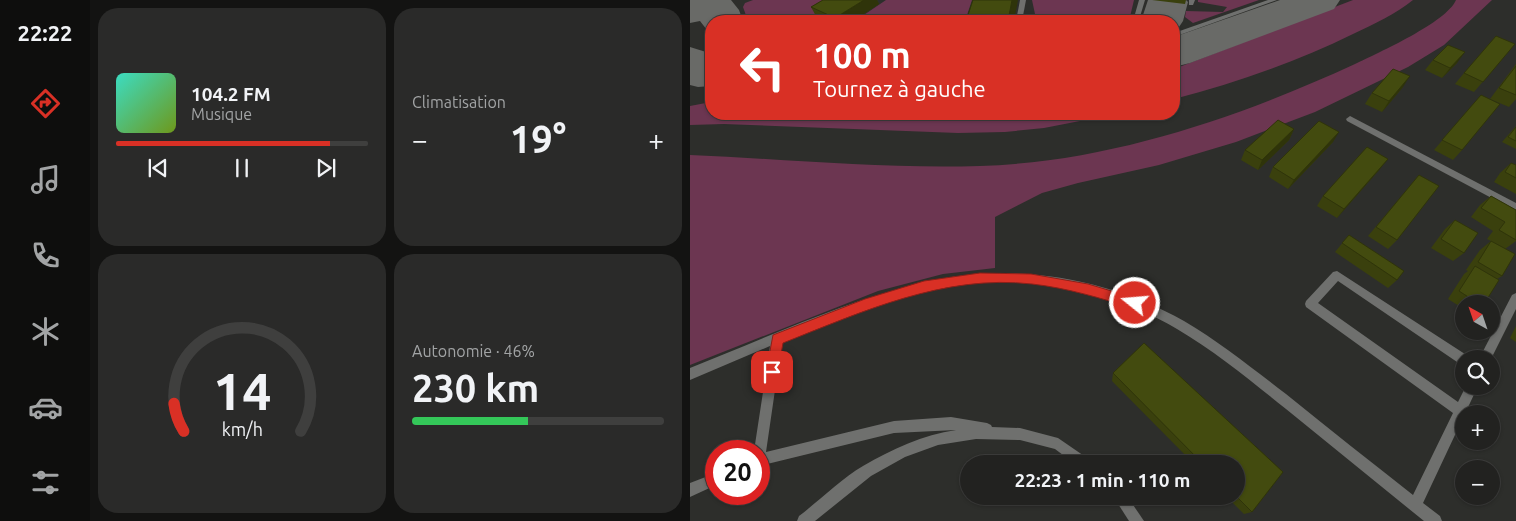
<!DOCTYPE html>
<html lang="fr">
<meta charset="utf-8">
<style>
:root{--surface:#222220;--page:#2a2a29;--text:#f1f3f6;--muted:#a2a4a5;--line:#3f3f3e;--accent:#d93025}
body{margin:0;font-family:Ubuntu,sans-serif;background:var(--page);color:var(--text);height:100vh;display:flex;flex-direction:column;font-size:19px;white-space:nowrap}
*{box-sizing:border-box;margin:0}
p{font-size:16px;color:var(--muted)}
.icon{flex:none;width:28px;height:28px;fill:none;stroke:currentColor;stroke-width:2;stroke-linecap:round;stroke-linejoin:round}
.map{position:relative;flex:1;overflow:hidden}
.side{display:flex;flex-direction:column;gap:8px;padding:8px;background:#131312;width:600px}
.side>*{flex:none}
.hud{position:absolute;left:15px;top:15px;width:475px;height:105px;border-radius:20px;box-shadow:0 1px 4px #0004,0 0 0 1px var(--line);background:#d93025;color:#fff;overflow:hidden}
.needle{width:32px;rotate:320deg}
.controls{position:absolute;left:765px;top:295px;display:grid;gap:10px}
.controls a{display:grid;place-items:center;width:45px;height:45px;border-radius:50%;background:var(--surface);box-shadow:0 1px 4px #0004,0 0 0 1px var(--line);font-size:25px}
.speed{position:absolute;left:15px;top:440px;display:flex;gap:10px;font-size:25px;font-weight:700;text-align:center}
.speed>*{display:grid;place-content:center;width:65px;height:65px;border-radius:50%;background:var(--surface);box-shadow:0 1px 4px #0004,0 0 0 1px var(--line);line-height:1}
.speed .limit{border:8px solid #d22;background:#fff;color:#111}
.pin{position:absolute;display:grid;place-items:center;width:42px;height:42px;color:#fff;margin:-21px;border-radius:10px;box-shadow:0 2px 8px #0006}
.me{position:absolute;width:55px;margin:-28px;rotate:287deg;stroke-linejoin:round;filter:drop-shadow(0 0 4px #0008)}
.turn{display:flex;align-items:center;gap:18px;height:105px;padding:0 25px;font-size:22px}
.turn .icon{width:65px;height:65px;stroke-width:2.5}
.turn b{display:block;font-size:35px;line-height:42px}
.big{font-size:38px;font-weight:700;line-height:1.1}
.side .widget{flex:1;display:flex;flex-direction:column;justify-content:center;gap:8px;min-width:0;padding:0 18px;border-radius:20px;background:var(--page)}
.side .dial{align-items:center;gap:0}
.dial svg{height:130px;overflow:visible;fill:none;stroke:var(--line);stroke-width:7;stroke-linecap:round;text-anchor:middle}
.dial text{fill:var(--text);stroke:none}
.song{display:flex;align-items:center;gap:15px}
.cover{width:60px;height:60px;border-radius:8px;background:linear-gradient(135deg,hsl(170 70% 55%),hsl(80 70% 35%))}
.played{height:5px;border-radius:2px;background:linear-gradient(90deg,var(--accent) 85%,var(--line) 85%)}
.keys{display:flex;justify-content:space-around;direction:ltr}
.heat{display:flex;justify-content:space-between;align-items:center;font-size:28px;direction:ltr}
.charge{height:8px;border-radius:4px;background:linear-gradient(90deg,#34c759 46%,var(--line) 0)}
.side .tiles{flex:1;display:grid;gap:8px;grid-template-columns:repeat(2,1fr)}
.trip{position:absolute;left:270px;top:455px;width:285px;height:50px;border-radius:25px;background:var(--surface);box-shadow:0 1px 4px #0004,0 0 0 1px var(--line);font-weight:700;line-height:50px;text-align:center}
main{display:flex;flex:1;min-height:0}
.menu{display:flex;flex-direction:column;width:90px;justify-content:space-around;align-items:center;background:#0e0e0d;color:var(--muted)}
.menu .icon{width:35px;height:35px}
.menu .selected{color:var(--accent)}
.menu b{font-size:22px;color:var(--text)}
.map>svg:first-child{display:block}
.green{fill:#6c3651}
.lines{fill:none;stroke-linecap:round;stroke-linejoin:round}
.taxiway{fill:#696a67;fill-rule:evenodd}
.service{fill:#6f706e;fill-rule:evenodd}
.wall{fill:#3a400d}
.shaded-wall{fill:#2f340a}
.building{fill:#434b0f;stroke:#2f340a}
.route{fill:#d93025;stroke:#8d1f18}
</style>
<main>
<nav class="menu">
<b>22:22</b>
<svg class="icon selected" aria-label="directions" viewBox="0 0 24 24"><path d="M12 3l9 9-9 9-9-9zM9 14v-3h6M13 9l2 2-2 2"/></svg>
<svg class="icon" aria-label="music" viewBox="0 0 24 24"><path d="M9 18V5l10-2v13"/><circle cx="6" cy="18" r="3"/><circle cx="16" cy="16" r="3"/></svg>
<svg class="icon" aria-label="phone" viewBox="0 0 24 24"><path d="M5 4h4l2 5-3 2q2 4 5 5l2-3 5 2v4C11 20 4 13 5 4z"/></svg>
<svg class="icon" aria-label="climate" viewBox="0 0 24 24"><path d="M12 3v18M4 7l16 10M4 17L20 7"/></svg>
<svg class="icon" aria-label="car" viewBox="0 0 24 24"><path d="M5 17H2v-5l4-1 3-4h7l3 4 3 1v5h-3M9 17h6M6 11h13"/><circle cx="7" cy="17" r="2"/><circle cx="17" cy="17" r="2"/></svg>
<svg class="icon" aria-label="filters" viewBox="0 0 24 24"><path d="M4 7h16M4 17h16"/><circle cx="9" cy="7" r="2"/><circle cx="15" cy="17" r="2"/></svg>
</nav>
<section class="side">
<div class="tiles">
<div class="widget">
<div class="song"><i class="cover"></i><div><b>104.2 FM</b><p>Musique</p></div></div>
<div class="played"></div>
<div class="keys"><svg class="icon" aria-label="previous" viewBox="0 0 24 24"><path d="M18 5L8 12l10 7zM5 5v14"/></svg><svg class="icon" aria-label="pause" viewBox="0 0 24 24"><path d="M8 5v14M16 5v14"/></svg><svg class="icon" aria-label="next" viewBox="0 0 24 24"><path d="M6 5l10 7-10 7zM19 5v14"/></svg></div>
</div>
<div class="widget"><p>Climatisation</p>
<div class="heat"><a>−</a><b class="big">19°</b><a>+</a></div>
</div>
<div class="widget dial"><svg viewBox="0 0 100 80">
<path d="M14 69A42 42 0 1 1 86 69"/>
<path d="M14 69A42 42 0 0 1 8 52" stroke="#d93025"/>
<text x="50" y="56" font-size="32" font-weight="700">14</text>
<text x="50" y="72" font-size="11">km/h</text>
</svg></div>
<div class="widget"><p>Autonomie · 46%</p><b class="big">230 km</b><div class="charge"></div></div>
</div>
</section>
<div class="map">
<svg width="826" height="521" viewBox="0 0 826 521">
<rect width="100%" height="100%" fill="#2d2e2b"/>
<g class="green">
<polygon points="63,0 156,0 122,21 58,21 53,7 55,3"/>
<polygon points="196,0 282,0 275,21 165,21"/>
<polygon points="342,0 444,0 439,21 342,21 345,14"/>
<polygon points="508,0 569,0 503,23 495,17 496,11 533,12 537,7 508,2"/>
<path d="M663 0H723C706 14 684 24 663 34 606 62 546 83 484 99V69Z"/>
<path d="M766 0H802L754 45 718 67 625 112 546 142 469 165 388 183 352 193 305 217V268L253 274 188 291 0 365V155C97 159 193 169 290 166 419 162 550 117 665 64 688 53 757 22 766 0Z"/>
<polygon points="21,102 21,114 426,114 354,128 315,132 268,133 34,124 0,125 0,106"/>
</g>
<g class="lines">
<g class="taxiway">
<polygon points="0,0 41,0 49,10 53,21 21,21 21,31 17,30 10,21 0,23"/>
<polygon points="458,0 496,0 498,2 493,21 487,30 484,31 484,21 451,21"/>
<polygon points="590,0 650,0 644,9 500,63 484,67 484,37"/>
<polygon points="0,47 16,52 21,56 21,86 8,87 0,85"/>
</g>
<g class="service">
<polygon points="330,0 336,0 332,21 326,21"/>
<polygon points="449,0 455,0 449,20 443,21"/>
<polygon points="499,0 505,0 503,5 499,5"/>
<polygon points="578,0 587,0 484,37 484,33"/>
<polygon points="660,116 826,203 826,211 657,121 656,119"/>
<path d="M647 271 778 356 779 359H774V365L770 364 648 281 628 303 768 402 776 386H788L733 503 750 516 752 521H734C688 484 642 446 596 409 561 381 526 352 487 329 422 290 339 276 264 285 205 293 147 319 92 342L76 452 204 421 261 417 297 423 301 425 302 427 330 428 368 438 400 460 402 464H385L365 449 330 440 286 439 248 445 215 457 181 476 125 521H107L109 516C129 501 152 478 173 466 202 449 233 435 266 430L204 433 69 466V451H64L80 346 0 380V368C76 338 152 302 232 283 318 261 417 277 494 321 530 342 563 369 596 394 638 428 681 462 723 495L763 413 616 307 615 304 616 301 643 272Z"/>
<polygon points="826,293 826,309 801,359 789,359 822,295"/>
<polygon points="26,473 26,485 0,497 0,483"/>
<polygon points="423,496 437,496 454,521 439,521"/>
</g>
</g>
<g class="wall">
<polygon points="133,0 187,0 189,4 163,21 135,21 127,18 121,7"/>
<polygon points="462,0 496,0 495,4"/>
<polygon points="825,44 784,92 765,84 774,73"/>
<polygon points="743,60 767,63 752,78 735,70"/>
<polygon points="826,64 826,99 819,107 800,99"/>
<polygon points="713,87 692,112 675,104 682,93"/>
<polygon points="791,95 772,150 763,160 744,150"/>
<polygon points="826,126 826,149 812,142"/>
<polygon points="604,129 599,140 568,170 551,160 555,150"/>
<polygon points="643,142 598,189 579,177 583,167"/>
<polygon points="821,163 826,165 826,194 804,182 810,173"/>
<polygon points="690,169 647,218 627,206 633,196"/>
<polygon points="729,175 707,240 698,249 678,236"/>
<polygon points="801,196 826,210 826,241 815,249 812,276 807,279 789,304 774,304 774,309 758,299 774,274 778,271 776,270 790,250 801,241 797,239 803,231 781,217 790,205"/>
<polygon points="765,220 774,253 763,261 741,248 755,229"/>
<polygon points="659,235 707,280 698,288 645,252"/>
<polygon points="826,326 826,342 820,338"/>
<polygon points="454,343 593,472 562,512 554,514 536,496 546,496 546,464 504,464 422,381 423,373"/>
</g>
<g class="shaded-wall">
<polygon points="174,0 187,0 189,4 163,21 147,21 145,18"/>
<polygon points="322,0 328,0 324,21 318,21"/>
<polygon points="775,52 767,63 752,78 760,68"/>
<polygon points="720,76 713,87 692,112 699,101"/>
<polygon points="604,129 599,140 568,170 572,160"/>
<polygon points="649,132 643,142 598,189 604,180"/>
<polygon points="698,159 690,169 647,218 654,209"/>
</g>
<g class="building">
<polygon points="133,0 174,0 145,18 121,7"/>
<polygon points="283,0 322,0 318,21 276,21"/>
<polygon points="806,36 825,44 793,82 774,73"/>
<polygon points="758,45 775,52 760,68 743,60"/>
<polygon points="826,66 826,95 809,88"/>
<polygon points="703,69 720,76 699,101 682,93"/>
<polygon points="791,95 810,104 772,150 752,140"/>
<polygon points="588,120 604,129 572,160 555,150"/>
<polygon points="629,121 649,132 604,180 583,167"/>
<polygon points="826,127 826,141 818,137"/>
<polygon points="677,147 698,159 654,209 633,196"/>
<polygon points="821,163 826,165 826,178 815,172"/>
<polygon points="729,175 749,186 707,240 686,227"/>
<polygon points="801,196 826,210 826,240 809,230 815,222 791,208"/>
<polygon points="765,220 788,233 774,253 751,239"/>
<polygon points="659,235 714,271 707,280 652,243"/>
<polygon points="801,241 825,254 812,276 788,262"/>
<polygon points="785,266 809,280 794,304 789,304 769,291"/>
<polygon points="454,343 593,472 562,512 546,496 546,464 513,464 423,373"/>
</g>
<path class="route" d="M290 273 341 274 398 284 445 298 449 299 451 303 449 307 445 309C411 298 377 288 342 284 254 274 172 312 93 343L87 377 82 379 78 377 76 372 83 335 175 299 234 281Z"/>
</svg>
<div class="controls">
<a><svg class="needle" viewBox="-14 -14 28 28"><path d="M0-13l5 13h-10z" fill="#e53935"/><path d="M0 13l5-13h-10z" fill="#a2a4a5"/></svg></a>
<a><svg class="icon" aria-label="search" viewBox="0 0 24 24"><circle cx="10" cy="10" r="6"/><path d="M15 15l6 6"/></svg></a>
<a>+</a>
<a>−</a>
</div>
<div class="speed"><div class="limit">20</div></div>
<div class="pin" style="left:82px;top:372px;background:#d93025"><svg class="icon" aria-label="arrive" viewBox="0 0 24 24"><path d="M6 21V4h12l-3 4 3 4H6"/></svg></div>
<svg class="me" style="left:445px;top:303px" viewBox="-20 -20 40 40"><circle r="17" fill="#d93025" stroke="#fff" stroke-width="3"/><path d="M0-11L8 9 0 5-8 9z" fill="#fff"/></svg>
<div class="trip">22:23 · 1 min · 110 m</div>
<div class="hud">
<div class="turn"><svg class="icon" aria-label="left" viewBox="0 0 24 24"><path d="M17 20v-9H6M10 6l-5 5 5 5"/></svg><div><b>100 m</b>Tournez à gauche</div></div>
</div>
</div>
</main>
